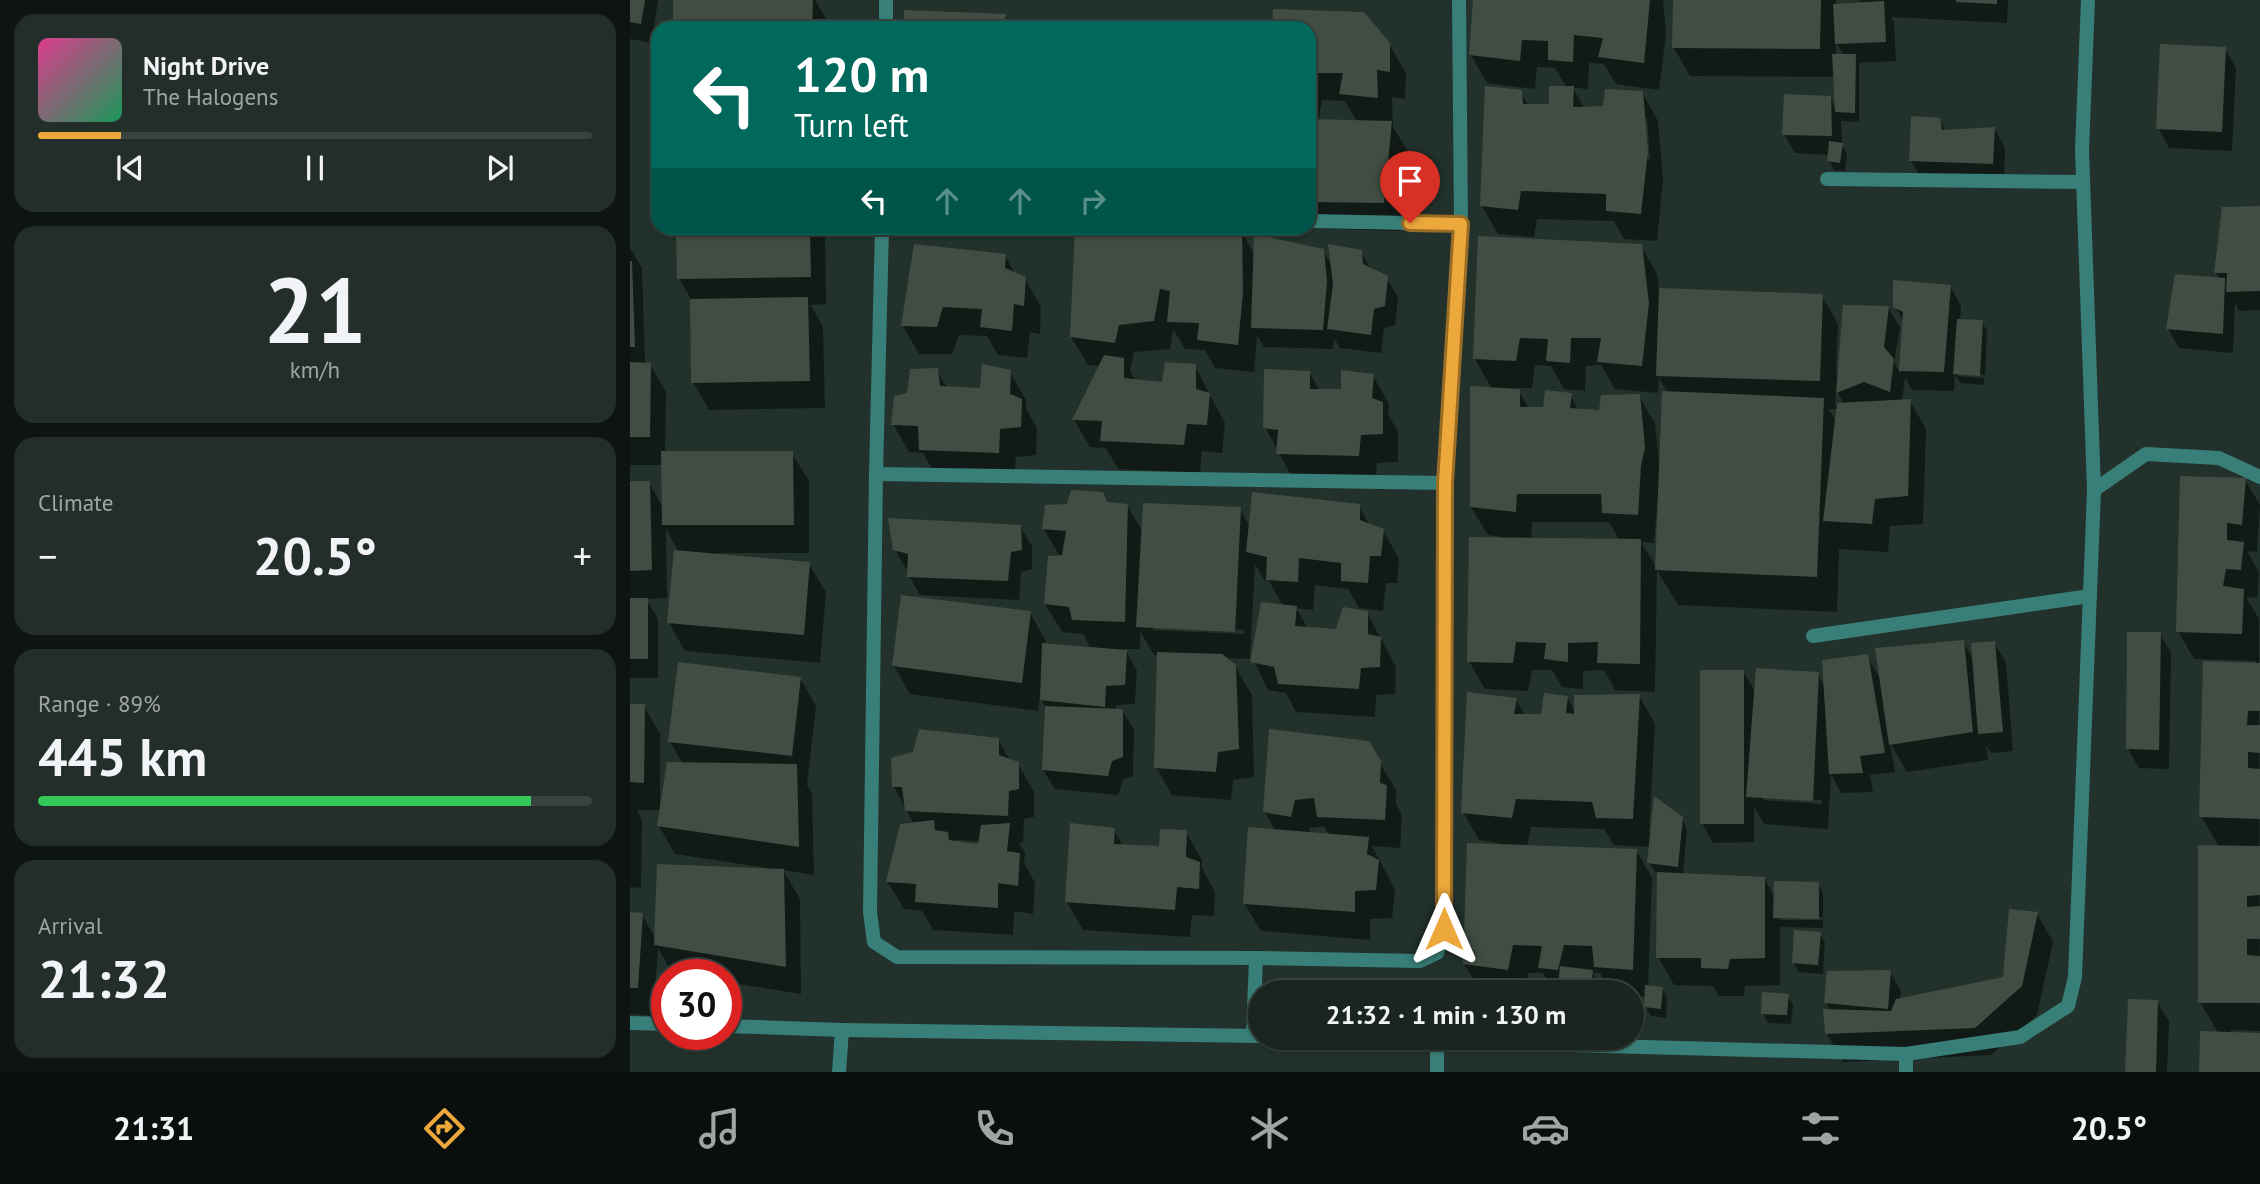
<!DOCTYPE html>
<meta charset="utf-8">
<style>
:root{--surface:#1a2520;--page:#232d29;--text:#f1f3f6;--muted:#9fa5a5;--line:#38423e;--accent:#eda83b}
body{margin:0;font-family:"PT Sans",sans-serif;background:var(--page);color:var(--text);height:100vh;display:flex;flex-direction:column;font-size:26px;white-space:nowrap}
*{box-sizing:border-box;margin:0}
p{font-size:23px;color:var(--muted)}
.icon{flex:none;width:38px;height:38px;fill:none;stroke:currentColor;stroke-width:2;stroke-linecap:round;stroke-linejoin:round}
.map{position:relative;flex:1;overflow:hidden}
.side{display:flex;flex-direction:column;gap:14px;padding:14px;background:#0e1412;width:630px}
.side>*{flex:none}
.banner{position:absolute;left:21px;top:21px;width:665px;height:214px;border-radius:21px;box-shadow:0 2px 5px #0004,0 0 0 2px var(--line);background:#00695c;color:#fff;overflow:hidden}
.speed{position:absolute;left:21px;top:959px;display:flex;gap:14px;font-size:35px;font-weight:700;text-align:center}
.speed>*{display:grid;place-content:center;width:91px;height:91px;border-radius:50%;background:var(--surface);box-shadow:0 2px 5px #0004,0 0 0 2px var(--line);line-height:1}
.speed .limit{border:10px solid #d22;background:#fff;color:#111}
.pin{position:absolute;display:grid;place-items:center;width:60px;height:60px;color:#fff;margin:-72px -30px;border-radius:50% 50% 50% 0;rotate:-45deg;box-shadow:0 0 7px #0007}
.pin .icon{rotate:45deg}
.me{position:absolute;width:77px;margin:-38px;rotate:0deg;stroke-linejoin:round;filter:drop-shadow(0 0 5px #0008)}
.turn{display:flex;align-items:center;gap:24px;height:147px;padding:0 28px;font-size:32px}
.turn .icon{width:91px;height:91px;stroke-width:2.5}
.turn b{display:block;font-size:49px;line-height:60px}
.lanes{display:flex;align-items:center;height:66px;padding:0 28px;background:#0003;justify-content:center;gap:35px;direction:ltr}
.lanes .off{opacity:.35}
.big{font-size:52px;font-weight:700;line-height:1.1}
.side .tile{flex:1;display:flex;flex-direction:column;justify-content:center;gap:10px;min-width:0;padding:0 24px;border-radius:21px;background:var(--page)}
.side .dial{align-items:center;gap:0}
.dial b{font-size:91px;line-height:1}
.song{display:flex;align-items:center;gap:21px}
.cover{width:84px;height:84px;border-radius:10px;background:linear-gradient(135deg,hsl(330 70% 55%),hsl(150 70% 35%))}
.played{height:7px;border-radius:4px;background:linear-gradient(90deg,var(--accent) 15%,var(--line) 15%)}
.keys{display:flex;justify-content:space-around;direction:ltr}
.heat{display:flex;justify-content:space-between;align-items:center;font-size:38px;direction:ltr}
.charge{height:10px;border-radius:5px;background:linear-gradient(90deg,#34c759 89%,var(--line) 0)}
.trip{position:absolute;left:618px;top:980px;width:396px;height:70px;border-radius:35px;background:var(--surface);box-shadow:0 2px 5px #0004,0 0 0 2px var(--line);font-weight:700;line-height:70px;text-align:center}
.menu{display:flex;height:112px;justify-content:space-around;align-items:center;background:#0a0f0d;color:var(--muted)}
.menu .icon{width:49px;height:49px}
.menu .selected{color:var(--accent)}
.menu b{font-size:32px;color:var(--text)}
main{display:flex;flex:1;min-height:0}
.map>svg:first-child{display:block}
.shadow{fill:#0007;fill-rule:evenodd}
.building{fill:#414d43}
.lines{fill:none;stroke-linecap:round;stroke-linejoin:round}
.service{stroke:#397f79;stroke-width:14}
.minor{stroke:#397f79;stroke-width:14}
.route-casing{stroke:#9a6d26;stroke-width:18}
.route{stroke:#eda83b;stroke-width:12}
</style>
<main>
<section class="side">
<div class="tile">
<div class="song"><i class="cover"></i><div><b>Night Drive</b><p>The Halogens</p></div></div>
<div class="played"></div>
<div class="keys"><svg class="icon" aria-label="previous" viewBox="0 0 24 24"><path d="M18 5L8 12l10 7zM5 5v14"/></svg><svg class="icon" aria-label="pause" viewBox="0 0 24 24"><path d="M8 5v14M16 5v14"/></svg><svg class="icon" aria-label="next" viewBox="0 0 24 24"><path d="M6 5l10 7-10 7zM19 5v14"/></svg></div>
</div>
<div class="tile dial"><b>21</b><p>km/h</p></div>
<div class="tile"><p>Climate</p>
<div class="heat"><a>−</a><b class="big">20.5°</b><a>+</a></div>
</div>
<div class="tile"><p>Range · 89%</p><b class="big">445 km</b><div class="charge"></div></div>
<div class="tile"><p>Arrival</p><b class="big">21:32</b></div>
</section>
<div class="map">
<svg width="1630" height="1072" viewBox="0 0 1630 1072">
<rect width="100%" height="100%" fill="#22312b"/>
<g class="shadow">
<polygon points="0,0 28,0 22,43 0,39"/>
<polygon points="45,0 185,0 198,22 198,28 45,28"/>
<path d="M845 0H1033L1036 34 1029 90 986 84 974 64 959 63 958 89 943 88 954 108 974 107 1012 92 1028 121 1033 180 1027 241 994 239 984 221 907 219 904 237 868 234 852 206 890 92 899 106H921L937 88 925 68 907 67 905 89 857 83 841 55ZM1013 118H1017L1020 159H1017Z"/>
<path d="M1044 0H1206V5L1232 4 1229 0H1378L1377 23 1261 17 1264 22 1266 61 1229 63V122L1211 121 1212 144 1217 154 1215 171 1204 170 1199 161V155L1165 153 1154 134 1200 97 1206 109 1205 77 1060 76 1044 48ZM1206 42 1214 56H1206Z"/>
<path d="M644 10 759 44 776 73 775 99 762 97 763 127 777 150 770 231 673 228H679V28H644ZM692 100 715 101 727 122 688 121Z"/>
<polygon points="375,16 382,28 276,28"/>
<polygon points="1595,49 1606,68 1602,151 1539,148 1528,128"/>
<polygon points="1309,119 1316,132 1364,128 1375,148 1374,183 1292,180 1281,161"/>
<polygon points="1630,208 1630,310 1609,311 1605,303 1603,353 1549,348 1538,329 1590,279 1586,272"/>
<polygon points="48,228 195,228 196,304 181,305 193,327 195,408 79,410 63,382 62,301 49,278"/>
<polygon points="447,228 558,228 611,230 625,256 693,251 703,268 731,252 742,271 756,277 768,297 765,325 754,328 751,353 710,348 704,338 703,349 634,347 627,335 624,372 585,368 575,350 555,349 543,329 540,349 504,352 500,371 506,381 533,384 565,366 595,423 592,453 572,451 570,473 488,469 476,448 460,447 444,420 470,366 458,365 441,337"/>
<path d="M1011 246 1027 274 1029 289 1192 296 1208 324 1206 373H1209L1258 307 1270 327 1264 363 1271 374 1274 322 1265 306 1320 286 1331 306 1330 321 1352 322 1357 331 1355 375 1328 373V376L1354 378V385L1330 383 1325 374 1324 391 1282 390 1275 377 1272 401H1280L1296 429 1293 524 1260 526 1258 552 1209 549 1207 612 1048 605 1027 570 1029 484 1024 543 1011 542 1027 569 1025 692 985 690 974 670 953 671V689L932 687 922 670H902L898 691 855 689 839 661 872 537 858 535 841 507 862 389 845 359ZM905 365 921 366 934 389 955 391 956 366 971 365 985 389 1028 393 1029 378 1038 393 1031 461H1029L1025 424 1009 396 970 412 949 411 940 395 914 409H899L887 388H902ZM1206 389 1214 404H1205ZM1199 409H1208L1206 422ZM902 522H979L990 541 901 540Z"/>
<polygon points="0,248 12,268 15,364 20,364 36,392 35,453 162,453 179,481 179,553 89,553 88,556 179,564 196,592 190,663 55,651 39,623 49,552 36,529 37,598 16,599 28,619 28,678 0,678 0,483 19,483 33,507 33,465 0,465"/>
<polygon points="375,255 385,274 395,279 411,307 410,334 400,332 397,358 368,355 357,336 329,335 322,354 289,354 273,326"/>
<polygon points="307,370 317,388 351,390 380,372 396,400 396,409 407,428 406,455 386,457 384,481 307,478 293,453 279,452 263,424 278,394"/>
<polygon points="679,372 690,391 713,391 743,376 759,404 758,414 768,432 768,462 747,463 745,484 664,481 635,427"/>
<polygon points="1615,480 1630,505 1627,552 1617,551 1629,572 1627,598 1616,597 1629,619 1630,1031 1601,1030 1600,1034 1630,1072 1571,1072 1588,1033 1570,1002 1589,847 1571,816 1626,661 1564,659 1548,631"/>
<path d="M472 493 478 504 497 505 513 532 610 509 620 527 729 506 740 526 753 530 769 559 767 583H756L753 611 729 608 718 589 685 585 683 610 666 608 678 629 707 631 737 613 766 667 765 694 746 695 745 717 666 712 656 693 638 690 623 659 594 658 605 666 622 695 624 777 603 780 601 800 542 795 526 767 529 655H524L510 631V649H495L507 671 505 704 486 705V710H492L504 730 503 776 493 780 488 795 425 789 413 770 416 708 410 696 408 711 280 694 264 666 400 613 416 641V645L461 649 453 634 432 632 415 604 430 557 414 529 439 506ZM625 564 634 580 639 581 653 606 623 659H620ZM523 626 614 630V634L523 630Z"/>
<polygon points="390,526 402,546 402,569 391,572 389,600 290,595 279,576 279,570 276,569 265,549"/>
<polygon points="1530,634 1541,653 1539,769 1509,768 1498,749"/>
<path d="M1333 642 1344 660 1364 643 1376 662 1383 751 1361 753 1356 745 1358 760 1277 772 1260 743 1265 772 1240 775 1243 792 1211 793 1201 774 1198 829 1134 824 1124 807V842L1083 843 1072 823 1113 671 1126 693 1188 674 1195 688 1237 656 1252 682ZM1133 796 1192 800V804L1133 800Z"/>
<polygon points="170,678 186,706 177,785 182,794 184,875 153,870 170,899 171,994 96,982 96,975 42,973 28,948 23,1016 0,1014 0,914 12,915 26,939 138,870 138,868 45,854 29,826 32,810 7,810 12,820 11,888 0,887 0,706 14,706 30,734 30,807 32,807 53,764 40,742"/>
<polygon points="1009,696 1025,724 1019,833 1052,819 1057,829 1053,874 1134,878 1145,898 1188,884 1193,893 1193,917 1150,917 1150,920 1193,920 1193,928 1150,927 1150,985 1115,986 1114,996 1089,996 1083,986 1044,985 1028,957 1029,872 1025,872 1019,862 1021,847 984,845 974,829 901,827 897,847 1006,850 1022,878 1018,987 1032,988 1037,998 1036,1018 1021,1016 1016,1007 1016,997 1001,996 1001,992 981,992 970,973 963,973 967,981 966,992 924,992 913,973 898,973 895,992 851,992 834,964 870,843 849,840 833,812 886,699 895,716 913,716 937,697 946,714"/>
<path d="M368 739 380 761 388 764 404 792V817L394 819 393 843H389L395 853 394 863 405 883 403 914 384 911 383 935 303 930 292 911 274 909 257 881 284 824 264 787ZM327 840 350 841V846L327 843Z"/>
<path d="M738 743 766 790V804L772 815 770 848 742 846 765 890 762 918 740 919V940L631 931 614 903 646 832 635 812ZM694 826 700 836 679 834 680 828Z"/>
<polygon points="484,830 493,846 531,848 556,832 572,860 572,868 585,892 584,916 562,915 560,937 453,930 437,902"/>
<polygon points="1407,914 1423,942 1407,1015 1361,1055 1213,1062 1197,1034 1201,1011 1196,1003 1260,972 1271,991 1270,1000 1374,978"/>
<polygon points="1190,934 1195,943 1193,974 1169,972 1164,963"/>
<polygon points="1158,996 1163,1005 1161,1024 1138,1023 1133,1013"/>
<polygon points="1527,1002 1539,1021 1537,1072 1497,1072"/>
</g>
<g class="building">
<polygon points="0,0 15,0 11,24 0,22"/>
<polygon points="43,0 183,0 182,28 43,28"/>
<polygon points="843,0 1020,0 1014,63 968,57 973,38 944,35 943,62 918,60 918,41 892,40 890,61 839,55"/>
<polygon points="1043,0 1191,0 1190,49 1042,48"/>
<polygon points="1326,0 1367,0 1367,4 1326,2"/>
<polygon points="1254,1 1256,42 1205,44 1203,4"/>
<polygon points="643,9 734,12 760,43 760,72 747,70 748,98 709,94 713,73 679,73 679,28 642,28"/>
<polygon points="274,10 376,14 374,28 274,28"/>
<polygon points="1530,44 1596,47 1592,132 1526,129"/>
<polygon points="1202,54 1226,54 1225,113 1205,112"/>
<polygon points="855,86 892,90 893,104 919,104 919,86 944,86 943,107 973,106 975,89 1013,91 1018,151 1011,214 976,211 976,194 891,191 888,210 850,206"/>
<polygon points="1154,94 1201,96 1202,136 1152,135"/>
<polygon points="1281,116 1310,118 1312,130 1365,127 1363,164 1279,161"/>
<polygon points="679,119 762,121 754,203 679,202"/>
<polygon points="1199,141 1213,143 1210,163 1197,161"/>
<polygon points="1630,206 1630,291 1596,292 1597,273 1584,273 1592,207"/>
<polygon points="46,228 180,228 181,277 47,279"/>
<polygon points="445,228 612,229 613,292 608,345 567,340 569,323 537,322 540,291 530,289 524,321 489,325 485,343 440,337"/>
<polygon points="624,234 694,249 697,282 693,330 621,328"/>
<polygon points="848,236 1012,244 1019,303 1012,366 967,362 971,338 941,338 940,363 916,361 918,339 890,338 886,361 843,359"/>
<polygon points="284,244 376,254 375,268 396,277 394,306 384,304 382,331 350,327 352,309 313,307 307,327 271,326"/>
<polygon points="698,244 732,250 733,264 758,276 755,306 744,309 741,335 697,329 703,284"/>
<polygon points="0,261 2,261 5,347 0,347"/>
<polygon points="1545,274 1595,278 1593,334 1536,329"/>
<polygon points="1263,280 1321,285 1314,372 1269,371 1273,312 1263,307"/>
<polygon points="1029,288 1193,294 1190,381 1026,376"/>
<polygon points="178,297 180,381 61,383 60,299"/>
<polygon points="1213,305 1259,306 1254,347 1264,359 1260,392 1234,382 1206,393"/>
<polygon points="1327,319 1353,320 1350,376 1323,374"/>
<polygon points="474,355 494,358 494,378 532,382 535,362 566,364 566,389 580,393 577,425 557,424 554,445 470,441 472,421 442,420"/>
<polygon points="0,362 21,363 20,437 0,437"/>
<polygon points="352,364 381,370 380,394 392,399 391,427 370,429 369,453 289,450 288,426 261,425 264,396 277,393 280,369 308,368 310,386 350,388"/>
<polygon points="634,369 680,371 680,389 711,389 711,370 744,374 742,398 753,402 753,434 731,435 729,456 646,454 648,430 633,428"/>
<polygon points="840,386 890,389 890,407 913,407 915,390 942,393 940,408 969,410 971,395 1010,394 1015,447 1011,466 1008,515 972,513 971,494 887,494 886,512 840,507"/>
<polygon points="1032,391 1194,398 1187,577 1025,570"/>
<polygon points="1281,399 1278,496 1245,499 1242,524 1193,521 1207,403"/>
<polygon points="31,451 163,451 164,525 32,525"/>
<polygon points="1550,476 1616,478 1612,525 1597,523 1597,540 1614,542 1611,570 1596,569 1593,586 1614,589 1612,634 1546,632"/>
<polygon points="0,481 20,481 22,570 0,571"/>
<polygon points="441,490 473,492 477,502 498,504 495,622 442,620 439,607 414,604 418,556 432,555 436,531 412,529 415,505 437,504"/>
<polygon points="622,492 730,504 730,520 754,529 751,556 740,556 738,583 711,581 711,563 669,558 668,582 636,580 637,557 616,552"/>
<polygon points="513,503 611,507 605,632 506,627"/>
<polygon points="258,518 391,525 392,550 381,552 378,581 277,577 278,554 263,550"/>
<polygon points="839,537 1011,539 1010,664 967,663 968,642 938,643 938,662 914,659 916,643 886,642 883,663 837,662"/>
<polygon points="44,550 180,562 174,635 37,623"/>
<polygon points="271,595 401,611 392,683 262,666"/>
<rect x="0" y="598" width="18" height="61"/>
<polygon points="631,602 667,606 665,626 706,629 713,607 738,611 738,634 751,637 750,667 731,668 729,689 648,684 644,667 620,662"/>
<polygon points="1497,632 1531,632 1529,750 1496,749"/>
<polygon points="1334,640 1343,732 1259,745 1245,648"/>
<polygon points="1365,641 1373,732 1348,734 1341,643"/>
<polygon points="412,643 497,650 495,685 476,686 475,707 410,700"/>
<polygon points="527,652 592,654 606,665 609,749 588,752 586,772 524,768"/>
<polygon points="1238,654 1255,753 1230,756 1233,773 1199,774 1192,660"/>
<polygon points="1573,661 1630,663 1630,711 1618,711 1617,725 1630,725 1630,753 1618,752 1618,768 1630,769 1630,819 1569,817"/>
<polygon points="48,662 171,677 162,756 38,742"/>
<polygon points="1126,668 1189,672 1183,801 1116,797"/>
<rect x="1070" y="670" width="44" height="154"/>
<polygon points="837,692 887,698 884,714 911,714 914,693 938,696 936,713 944,714 944,695 1010,694 1003,819 966,818 962,802 886,799 882,818 831,813"/>
<polygon points="0,704 15,704 14,783 0,782"/>
<polygon points="415,706 493,709 493,757 482,761 478,776 412,770"/>
<polygon points="289,729 369,738 369,755 389,762 389,789 379,791 378,816 275,811 272,787 262,787 261,758 283,752"/>
<polygon points="639,729 739,741 751,761 750,783 757,785 755,820 687,817 684,798 665,800 661,817 633,812"/>
<polygon points="37,762 167,764 169,847 27,826"/>
<polygon points="1024,796 1053,817 1048,867 1017,863"/>
<polygon points="304,820 305,830 318,832 319,840 348,844 351,825 380,823 377,851 390,853 388,886 368,883 368,908 285,902 286,884 256,882 270,824"/>
<polygon points="440,823 485,828 484,844 529,846 530,829 557,830 556,857 570,862 569,889 547,887 545,910 435,902"/>
<polygon points="618,827 739,837 737,854 749,860 746,890 725,891 725,912 613,904"/>
<polygon points="837,843 1007,849 1003,970 964,967 962,946 934,945 928,970 908,968 912,946 883,945 878,970 833,964"/>
<polygon points="1568,845 1630,846 1630,895 1617,896 1617,907 1630,906 1630,939 1617,939 1617,955 1630,956 1630,1003 1568,1003"/>
<polygon points="27,864 154,869 156,967 24,945"/>
<polygon points="1027,872 1135,877 1135,958 1100,959 1098,969 1071,968 1071,958 1026,958"/>
<polygon points="1144,881 1189,882 1189,919 1143,918"/>
<polygon points="1379,909 1408,912 1392,986 1345,1028 1195,1034 1193,1009 1261,1011 1266,999 1373,977"/>
<polygon points="0,912 13,913 8,988 0,988"/>
<polygon points="1164,930 1191,932 1188,965 1162,963"/>
<polygon points="930,966 963,970 961,988 928,985"/>
<polygon points="1261,970 1258,1009 1194,1003 1197,971"/>
<polygon points="1015,985 1033,987 1031,1009 1014,1007"/>
<polygon points="1132,992 1159,994 1157,1015 1131,1014"/>
<polygon points="1498,999 1528,1000 1526,1072 1495,1072"/>
<polygon points="1570,1031 1630,1033 1630,1072 1569,1072"/>
</g>
<g class="lines">
<g class="service">
<polyline points="1197,179 1452,182"/>
<polyline points="1183,636 1460,596"/>
</g>
<g class="minor">
<polyline points="1458,0 1452,150 1464,490"/>
<polyline points="256,28 256,0"/>
<polyline points="679,221 831,224"/>
<polyline points="252,228 246,474 240,912 244,942 267,957 626,958 790,961 807,953 814,929 815,483 831,224 829,0"/>
<polyline points="246,474 815,483"/>
<polyline points="0,1023 37,1024"/>
<polyline points="96,1026 212,1030 630,1036"/>
<polyline points="623,1036 626,958"/>
<polyline points="677,1038 1276,1054 1390,1037 1438,1006 1445,977 1464,490 1516,454 1589,458 1630,477"/>
<polyline points="209,1072 212,1030"/>
<polyline points="807,1072 807,1043"/>
<polyline points="1276,1072 1276,1054"/>
</g>
</g>
<g class="lines">
<g class="route-casing">
<polyline id="route" points="780,223 831,224 815,483 814,929"/>
</g>
<use href="#route" class="route"/>
</g>
</svg>
<div class="speed"><div class="limit">30</div></div>
<div class="pin" style="left:780px;top:223px;background:#d93025"><svg class="icon" aria-label="arrive" viewBox="0 0 24 24"><path d="M6 21V4h12l-3 4 3 4H6"/></svg></div>
<svg class="me" style="left:814px;top:929px" viewBox="-20 -20 40 40"><path d="M0-17L14 15 0 8-14 15z" fill="#eda83b" stroke="#fff" stroke-width="4"/></svg>
<div class="trip">21:32 · 1 min · 130 m</div>
<div class="banner">
<div class="turn"><svg class="icon" aria-label="left" viewBox="0 0 24 24"><path d="M17 20v-9H6M10 6l-5 5 5 5"/></svg><div><b>120 m</b>Turn left</div></div>
<div class="lanes"><svg class="icon" aria-label="left" viewBox="0 0 24 24"><path d="M17 20v-9H6M10 6l-5 5 5 5"/></svg><svg class="icon off" aria-label="ahead" viewBox="0 0 24 24"><path d="M12 20V5M6 11l6-6 6 6"/></svg><svg class="icon off" aria-label="ahead" viewBox="0 0 24 24"><path d="M12 20V5M6 11l6-6 6 6"/></svg><svg class="icon off" aria-label="right" viewBox="0 0 24 24"><path d="M7 20v-9h11M14 6l5 5-5 5"/></svg></div>
</div>
</div>
</main>
<nav class="menu">
<b>21:31</b>
<svg class="icon selected" aria-label="directions" viewBox="0 0 24 24"><path d="M12 3l9 9-9 9-9-9zM9 14v-3h6M13 9l2 2-2 2"/></svg>
<svg class="icon" aria-label="music" viewBox="0 0 24 24"><path d="M9 18V5l10-2v13"/><circle cx="6" cy="18" r="3"/><circle cx="16" cy="16" r="3"/></svg>
<svg class="icon" aria-label="phone" viewBox="0 0 24 24"><path d="M5 4h4l2 5-3 2q2 4 5 5l2-3 5 2v4C11 20 4 13 5 4z"/></svg>
<svg class="icon" aria-label="climate" viewBox="0 0 24 24"><path d="M12 3v18M4 7l16 10M4 17L20 7"/></svg>
<svg class="icon" aria-label="car" viewBox="0 0 24 24"><path d="M5 17H2v-5l4-1 3-4h7l3 4 3 1v5h-3M9 17h6M6 11h13"/><circle cx="7" cy="17" r="2"/><circle cx="17" cy="17" r="2"/></svg>
<svg class="icon" aria-label="filters" viewBox="0 0 24 24"><path d="M4 7h16M4 17h16"/><circle cx="9" cy="7" r="2"/><circle cx="15" cy="17" r="2"/></svg>
<b>20.5°</b>
</nav>
